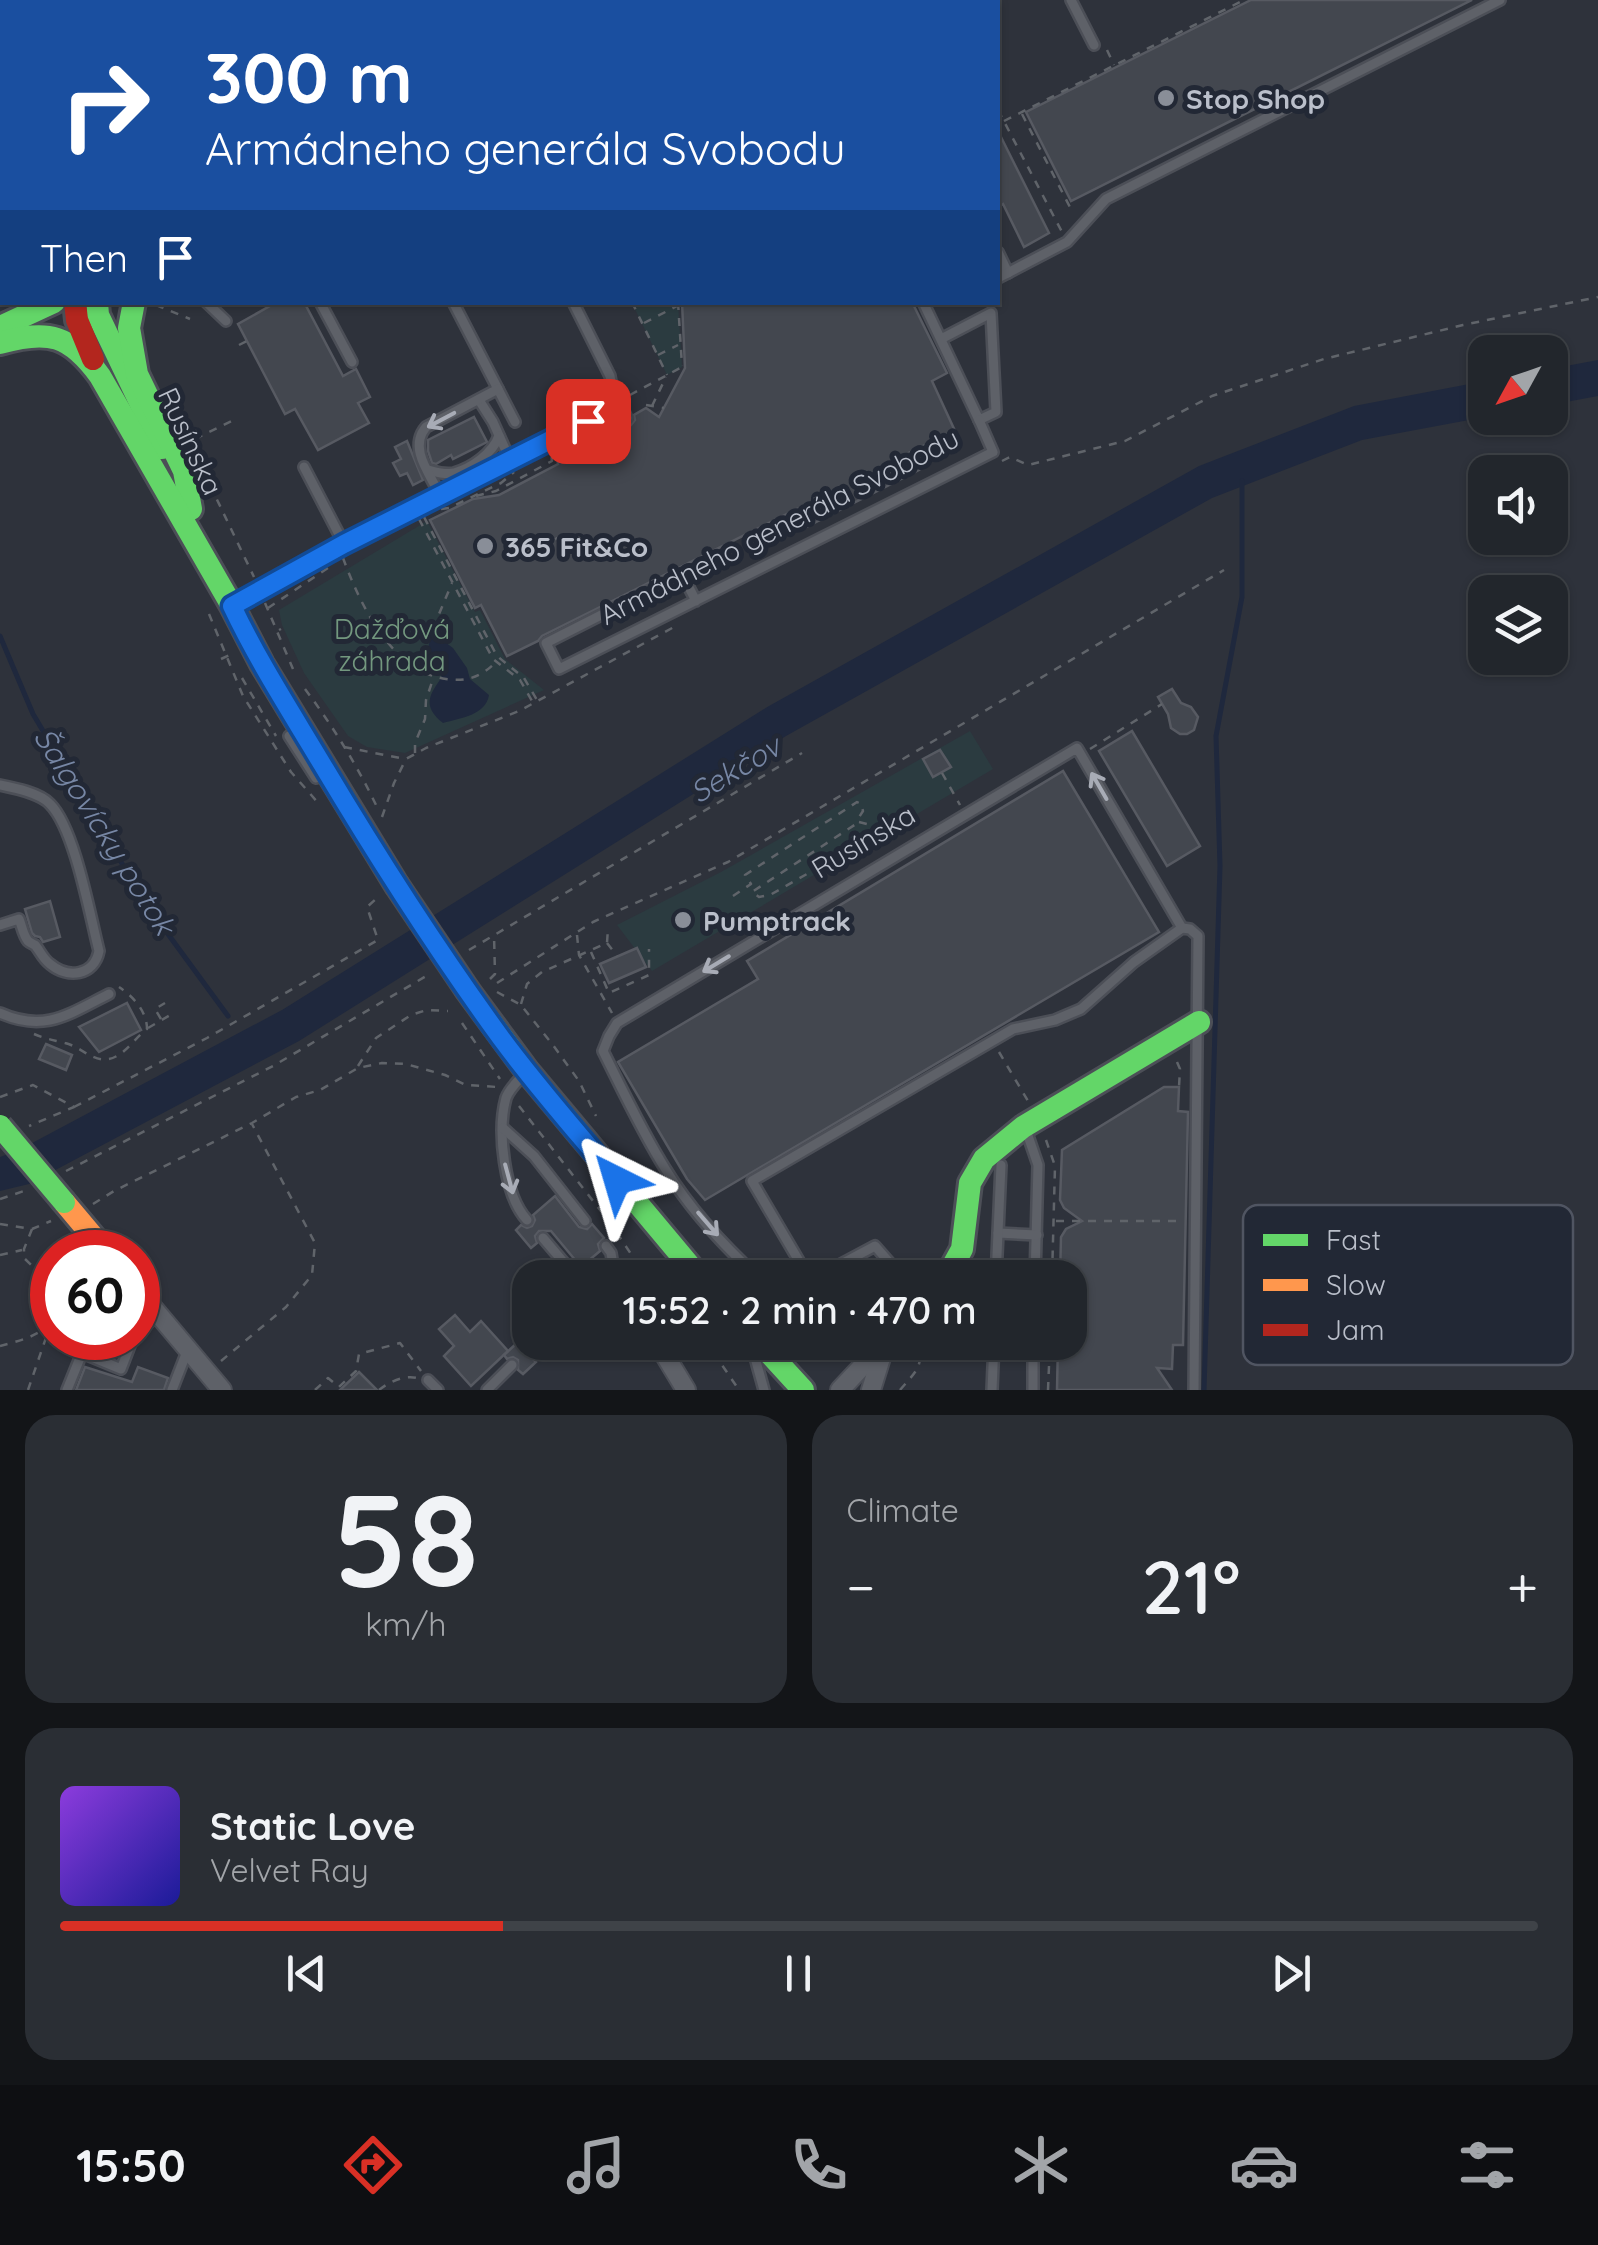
<!DOCTYPE html>
<meta charset="utf-8">
<style>
:root{--surface:#22262c;--page:#2a2e34;--text:#f1f3f6;--muted:#a2a5a9;--line:#3f4348;--accent:#d93025}
body{margin:0;font-family:Quicksand,sans-serif;background:var(--page);color:var(--text);height:100vh;display:flex;flex-direction:column;font-size:38px;white-space:nowrap}
*{box-sizing:border-box;margin:0}
p{font-size:32px;color:var(--muted)}
.icon{flex:none;width:55px;height:55px;fill:none;stroke:currentColor;stroke-width:2;stroke-linecap:round;stroke-linejoin:round}
.map{position:relative;height:1390px;overflow:hidden}
.drawer{display:flex;flex-direction:column;gap:25px;padding:25px;background:#131518;flex:1}
.drawer>*{flex:none}
.banner{position:absolute;left:0px;top:0px;width:1000px;height:305px;box-shadow:0 2px 8px #0004,0 0 0 2px var(--line);background:#1a4fa0;color:#fff;overflow:hidden}
.needle{width:65px;rotate:230deg}
.tools{position:absolute;left:1468px;top:335px;display:grid;gap:20px}
.tools a{display:grid;place-items:center;width:100px;height:100px;border-radius:20px;background:var(--surface);box-shadow:0 2px 8px #0004,0 0 0 2px var(--line);font-size:50px}
.speed{position:absolute;left:30px;top:1230px;display:flex;gap:20px;font-size:50px;font-weight:700;text-align:center}
.speed>*{display:grid;place-content:center;width:130px;height:130px;border-radius:50%;background:var(--surface);box-shadow:0 2px 8px #0004,0 0 0 2px var(--line);line-height:1}
.speed .limit{border:15px solid #d22;background:#fff;color:#111}
.pin{position:absolute;display:grid;place-items:center;width:85px;height:85px;color:#fff;margin:-42px;border-radius:20px;box-shadow:0 5px 15px #0006}
.me{position:absolute;width:110px;margin:-55px;rotate:320deg;stroke-linejoin:round;filter:drop-shadow(0 0 8px #0008)}
.turn{display:flex;align-items:center;gap:35px;height:210px;padding:0 40px;font-size:45px}
.turn .icon{width:130px;height:130px;stroke-width:2.5}
.turn b{display:block;font-size:70px;line-height:85px}
.then{display:flex;align-items:center;height:95px;padding:0 40px;background:#0003;gap:20px;font-size:38px}
.big{font-size:75px;font-weight:600;line-height:1.1}
.drawer .card{flex:1;display:flex;flex-direction:column;justify-content:center;gap:15px;min-width:0;padding:0 35px;border-radius:30px;background:var(--page)}
.drawer .dial{align-items:center;gap:0}
.dial b{font-size:130px;line-height:1}
.song{display:flex;align-items:center;gap:30px}
.cover{width:120px;height:120px;border-radius:15px;background:linear-gradient(135deg,hsl(270 70% 55%),hsl(240 70% 35%))}
.played{height:10px;border-radius:5px;background:linear-gradient(90deg,var(--accent) 30%,var(--line) 30%)}
.keys{display:flex;justify-content:space-around;direction:ltr}
.heat{display:flex;justify-content:space-between;align-items:center;font-size:55px;direction:ltr}
.drawer .tiles{flex:1;display:grid;gap:25px;grid-template-columns:1fr 1fr}
.card:last-child{grid-column:span 2}
.trip{position:absolute;left:512px;top:1260px;width:575px;height:100px;border-radius:30px;background:var(--surface);box-shadow:0 2px 8px #0004,0 0 0 2px var(--line);font-weight:600;line-height:100px;text-align:center}
.menu{display:flex;height:160px;justify-content:space-around;align-items:center;background:#0e0f12;color:var(--muted)}
.menu .icon{width:70px;height:70px}
.menu .on{color:var(--accent)}
.menu b{font-size:45px;color:var(--text)}
.map>svg:first-child{display:block}
.green{fill:#2b3b40}
.water{fill:#1f283d}
.lines{fill:none;stroke-linecap:round;stroke-linejoin:round}
.stream{stroke:#1f283d;stroke-width:5}
.building{fill:#43474f;stroke:#575a62;stroke-width:2.5}
.lane-casing{stroke:#4c4f57;stroke-width:14}
.street-casing{stroke:#4c4f57;stroke-width:22}
.fast-casing{stroke:#4c4f57;stroke-width:28}
.slow-casing{stroke:#4c4f57;stroke-width:28}
.jam-casing{stroke:#4c4f57;stroke-width:28}
.path{stroke:#60646a;stroke-width:2.5;stroke-dasharray:8 8;stroke-linecap:butt}
.lane{stroke:#5e6168;stroke-width:9}
.street{stroke:#5e6168;stroke-width:18}
.fast{stroke:#63d668;stroke-width:22}
.slow{stroke:#ff974d;stroke-width:22}
.jam{stroke:#b3261e;stroke-width:22}
.fast-bridge-casing{stroke:#4c4f57;stroke-width:28;stroke-linecap:butt}
.jam-bridge-casing{stroke:#4c4f57;stroke-width:28;stroke-linecap:butt}
.fast-bridge{stroke:#63d668;stroke-width:22}
.jam-bridge{stroke:#b3261e;stroke-width:22}
.oneway{stroke:#a8acb6}
.route-casing{stroke:#114b97;stroke-width:25}
.route{stroke:#1a73e8;stroke-width:18}
.poi-dot{fill:#898e98;stroke:#222835;stroke-width:4}
.labels{text-anchor:middle;dominant-baseline:central;stroke-width:10;stroke-linejoin:round;paint-order:stroke}
.poi-label{font-size:28px;font-weight:bold;fill:#babfca;stroke:#222835;text-anchor:start}
.street-label{font-size:28px;fill:#babfca;stroke:#222835}
.park-label{font-size:28px;fill:#73987f;stroke:#222835}
.water-label{font-size:30px;font-style:italic;fill:#7787a5;stroke:#222835}
.key{fill:#222835;stroke:#505562;stroke-width:2.5}
.key-label{font-size:28px;fill:#babfca}
</style>
<div class="map">
<svg width="1598" height="1390" viewBox="0 0 1598 1390">
<rect width="100%" height="100%" fill="#2e323b"/>
<g class="green">
<polygon points="0,0 68,0 68,2 2,2 2,267 0,270"/>
<polygon points="632,303 678,303 682,367 667,375"/>
<polygon points="427,521 475,612 480,610 505,659 544,690 405,753 367,747 348,736 304,673 282,625 279,610"/>
<polygon points="970,731 993,769 652,971 617,925 721,872"/>
</g>
<g class="water">
<polygon points="1598,360 1598,396 1550,405 1550,369"/>
<polygon points="1485,381 1485,417 1362,440 1212,498 786,736 299,1041 29,1184 0,1191 0,1157 19,1150 282,1010 769,706 1199,466 1354,406"/>
<path d="M437 636 453 648 467 668 470 679 489 695C486 715 461 718 443 723 422 706 429 695 442 677L426 656 430 640Z"/>
</g>
<g class="lines">
<g class="stream">
<polyline points="0,636 33,714 146,904 228,1016"/>
<polyline points="1204,1390 1220,866 1216,736 1242,597 1242,481"/>
</g>
</g>
<g class="building">
<polygon points="1251,0 1472,0 1071,201 1026,112"/>
<polygon points="998,131 1049,233 1024,247 1003,204 998,207"/>
<polygon points="277,302 304,302 343,376 356,369 370,397 358,403 369,423 318,450 295,409 285,414 238,324"/>
<polygon points="682,302 912,302 947,373 932,381 955,431 910,452 919,470 806,527 797,509 542,636 538,641 507,656 481,605 475,608 430,520 473,499 499,495 558,464 557,453 620,422 625,426 631,425 635,420 634,415 646,408 659,417 685,368"/>
<polygon points="474,417 487,442 453,459 451,455 436,464 432,463 428,451 428,440"/>
<polygon points="407,441 423,480 413,485 407,473 400,476 393,463 401,459 395,447"/>
<polygon points="1172,689 1181,703 1191,707 1198,717 1194,730 1187,734 1180,734 1171,728 1168,714 1158,697"/>
<polygon points="1132,731 1200,846 1167,866 1099,751"/>
<polygon points="940,750 951,767 933,777 923,759"/>
<polygon points="1063,771 1159,932 705,1200 687,1179 618,1062 758,979 747,961"/>
<polygon points="50,901 60,937 43,942 40,937 35,936 32,933 25,909"/>
<polygon points="637,948 646,967 609,983 600,964"/>
<polygon points="127,1003 141,1030 99,1052 79,1027"/>
<polygon points="46,1044 72,1055 66,1070 39,1059"/>
<polygon points="1164,1087 1179,1087 1178,1111 1188,1112 1183,1345 1173,1345 1172,1369 1157,1368 1172,1390 1057,1390 1058,1342 1070,1342 1070,1278 1060,1278 1061,1237 1066,1229 1082,1221 1064,1208 1060,1200 1062,1150"/>
<polygon points="555,1196 579,1227 587,1229 592,1224 604,1238 598,1244 600,1251 581,1267 551,1231 539,1231 535,1236 537,1243 531,1248 516,1230 521,1225 527,1228 532,1226 535,1220 533,1215"/>
<polygon points="455,1315 470,1332 481,1321 508,1351 471,1386 444,1356 454,1346 439,1329"/>
<polygon points="517,1343 536,1362 523,1374 518,1370 518,1360 513,1357 507,1359 504,1355"/>
<polygon points="85,1367 132,1382 138,1367 168,1378 164,1390 76,1390"/>
<polygon points="359,1372 377,1390 340,1390"/>
</g>
<g class="lines">
<g class="lane-casing">
<g id="lane">
<polyline points="771,0 772,2"/>
<polyline points="814,0 816,2"/>
<polyline points="1071,0 1094,45"/>
<polyline points="65,2 65,0"/>
<polyline points="835,2 840,0"/>
<polyline points="998,252 1008,273"/>
<polyline points="998,278 1067,242 1106,199 1500,0"/>
<polyline points="206,302 226,321"/>
<polyline points="320,302 352,362"/>
<polyline points="453,302 515,422"/>
<polyline points="923,302 979,420 996,412 991,313 941,339"/>
<polyline points="613,388 627,418"/>
<polyline points="479,400 493,422 510,460"/>
<polyline points="304,467 344,544"/>
<path d="M428 470C436 472 445 475 454 473 472 468 492 454 499 436"/>
<path d="M440 495C430 474 408 448 426 427L498 389"/>
<polyline points="696,601 682,574 546,643 559,669 993,452 979,420"/>
<path d="M238 602 344 544 595 416C608 405 614 393 610 376L573 302"/>
<polyline points="289,736 316,778"/>
<path d="M0 785C15 788 40 793 50 804 75 829 90 916 99 951 94 976 68 979 50 964 43 959 40 951 35 945 33 944 30 943 28 941 23 935 22 926 19 919L0 925"/>
<path d="M0 1013C45 1033 69 1014 109 994"/>
<path d="M525 1073C518 1081 509 1089 506 1098 497 1131 504 1195 527 1220"/>
<polyline points="503,1128 534,1156 585,1221"/>
<polyline points="1026,1130 1038,1165 1035,1278"/>
<polyline points="998,1233 1037,1235"/>
<polyline points="543,1238 577,1278"/>
<polyline points="606,1246 611,1253 615,1278"/>
<polyline points="667,1278 683,1262"/>
<path d="M759 1278C725 1247 690 1209 666 1170 642 1132 623 1091 603 1051L609 1036 617 1023 1077 748 1182 928"/>
<polyline points="809,1278 752,1181 1013,1029 1055,1020 1081,1009 1134,962 1182,928 1190,929 1198,936 1194,1390"/>
<polyline points="815,1278 875,1246 903,1278"/>
<polyline points="996,1278 1001,1165"/>
<polyline points="138,1333 158,1314"/>
<polyline points="88,1338 82,1353 121,1369 133,1338"/>
<polyline points="956,1342 967,1352 993,1354"/>
<polyline points="754,1354 764,1390"/>
<polyline points="428,1380 438,1390"/>
<polyline points="67,1390 82,1353"/>
<polyline points="172,1390 188,1349"/>
<polyline points="487,1390 512,1365"/>
<polyline points="992,1390 994,1342"/>
<polyline points="1033,1390 1033,1342"/>
</g>
</g>
<g class="street-casing">
<g id="street">
<polyline points="154,2 154,0"/>
<polyline points="437,2 441,0"/>
<polyline points="138,1290 222,1390"/>
<polyline points="657,1342 686,1390"/>
<path d="M786 1342C817 1356 848 1349 879 1342"/>
<polyline points="840,1390 885,1342"/>
<polyline points="871,1390 884,1348"/>
</g>
</g>
<g class="fast-casing">
<g id="fast">
<polyline points="104,0 104,2"/>
<polyline points="565,2 570,0"/>
<polyline points="623,2 627,0"/>
<polyline points="0,293 2,291"/>
<polyline points="97,302 98,315 162,448"/>
<polyline points="134,302 129,328 137,374 184,471 191,509"/>
<polyline points="0,327 54,302"/>
<path d="M0 343C49 329 70 335 100 376L232 606 262 664 396 884"/>
<polyline points="468,991 527,1071 700,1278"/>
<polyline points="946,1278 962,1249 970,1183 984,1159 1023,1127 1199,1022"/>
<polyline points="759,1342 803,1390"/>
</g>
</g>
<g class="slow-casing">
<g id="slow">
<polyline points="81,0 81,2"/>
<polyline points="64,1202 106,1252"/>
</g>
</g>
<g class="jam-casing">
<polyline id="jam" points="75,302 77,320 93,359"/>
</g>
<g class="path">
<polyline points="188,0 189,2"/>
<polyline points="265,0 266,2"/>
<polyline points="355,0 357,2"/>
<polyline points="407,0 409,2"/>
<polyline points="796,0 797,2"/>
<polyline points="953,0 954,2"/>
<polyline points="41,2 41,0"/>
<polyline points="48,2 48,0"/>
<polyline points="130,2 130,0"/>
<polyline points="245,2 250,0"/>
<polyline points="258,2 260,0"/>
<polyline points="483,2 488,0"/>
<polyline points="871,2 876,0"/>
<polyline points="1107,50 1114,65"/>
<polyline points="998,110 1062,232"/>
<polyline points="1022,114 1073,213"/>
<polyline points="1004,121 1244,0"/>
<polyline points="0,245 2,241"/>
<polyline points="0,254 2,251"/>
<polyline points="632,302 667,375"/>
<polyline points="678,302 682,366"/>
<polyline points="156,305 190,319"/>
<polyline points="644,323 677,306"/>
<polyline points="239,345 247,341"/>
<polyline points="658,355 678,345"/>
<polyline points="630,395 682,367 685,368"/>
<polyline points="646,405 664,408"/>
<polyline points="652,406 666,377"/>
<polyline points="195,439 236,419"/>
<polyline points="1002,461 1010,457 1028,465 1125,441 1212,396 1324,359 1463,325 1598,297"/>
<polyline points="210,485 254,577"/>
<polyline points="476,496 496,491 552,461 551,453"/>
<polyline points="441,509 449,508 501,483 514,472"/>
<polyline points="424,517 497,656 524,678 537,700"/>
<polyline points="419,519 493,659 520,680 532,701"/>
<polyline points="541,547 561,536"/>
<polyline points="543,551 563,541"/>
<path d="M343 558C360 604 391 671 446 679 467 682 481 677 496 662"/>
<polyline points="265,603 293,669"/>
<polyline points="268,608 328,568"/>
<polyline points="209,614 243,696 291,772 320,805"/>
<polyline points="279,630 281,629"/>
<polyline points="221,659 232,654"/>
<polyline points="429,674 424,650 452,583"/>
<polyline points="242,678 276,736"/>
<path d="M305 689C332 725 357 765 376 805"/>
<polyline points="344,747 405,759"/>
<polyline points="1090,749 1162,704"/>
<polyline points="415,753 415,743 425,719 426,700 433,679"/>
<polyline points="942,773 960,805"/>
<polyline points="382,817 394,783 406,759 426,748 519,711 674,627"/>
<polygon points="859,822 867,824 871,830 869,838 865,841 770,895 759,897 752,892"/>
<polyline points="733,896 751,884 745,875 857,802 861,804 863,811 856,822"/>
<polyline points="577,935 579,955 612,1013"/>
<polyline points="607,943 617,956"/>
<polyline points="469,950 802,753"/>
<polyline points="591,952 609,993 649,975 649,949"/>
<polyline points="490,979 495,974 494,935"/>
<polyline points="497,983 593,922 728,862 1224,570"/>
<polyline points="497,992 521,1005 553,1045 579,1081 596,1116"/>
<polyline points="521,1004 527,984 542,972 607,943 608,928"/>
<polyline points="161,1019 155,1009 165,1003"/>
<polyline points="462,1023 500,1079"/>
<polyline points="148,1028 172,1014"/>
<path d="M34 1034C45 1039 54 1040 65 1043 86 1048 99 1072 124 1051 132 1044 138 1036 147 1029 147 1012 134 997 119 987"/>
<polyline points="999,1052 1028,1101"/>
<polyline points="1177,1062 1180,1069 1179,1087"/>
<polyline points="358,1066 376,1038 411,1015 427,1010 448,1011"/>
<polyline points="0,1097 33,1085 74,1107 29,1126"/>
<polyline points="519,1106 611,1224 647,1278"/>
<polyline points="74,1107 207,1038 378,940 367,907 376,899"/>
<polyline points="1046,1140 1055,1166 1052,1278"/>
<polyline points="66,1171 273,1066 428,975"/>
<polyline points="0,1199 27,1190"/>
<polyline points="93,1204 114,1191 252,1123 296,1097 320,1090 358,1068 382,1063 406,1064 445,1075 466,1085 497,1087"/>
<polyline points="1056,1221 1183,1221"/>
<polyline points="0,1224 32,1229 51,1221"/>
<polyline points="32,1229 24,1249 24,1258 52,1285"/>
<polyline points="0,1255 22,1250"/>
<polyline points="720,1264 732,1278"/>
<polyline points="701,1342 722,1365 739,1390"/>
<polyline points="923,1343 923,1342"/>
<path d="M0 1346C18 1341 43 1336 52 1319"/>
<polyline points="221,1361 286,1307 312,1275 315,1243 252,1124"/>
<polyline points="28,1390 50,1326"/>
<polyline points="315,1390 328,1378 339,1387 356,1371 359,1354 400,1343 421,1371"/>
<path d="M379 1390C389 1382 403 1375 417 1378"/>
<path d="M900 1390C914 1373 928 1364 914 1342"/>
<polyline points="1048,1390 1050,1342"/>
</g>
<use href="#lane" class="lane"/>
<use href="#street" class="street"/>
<use href="#fast" class="fast"/>
<use href="#slow" class="slow"/>
<use href="#jam" class="jam"/>
<g class="fast-bridge-casing">
<polyline id="fast-bridge" points="0,1126 64,1202"/>
</g>
<g class="jam-bridge-casing">
<polyline id="jam-bridge" points="396,884 468,991"/>
</g>
<use href="#fast-bridge" class="fast-bridge"/>
<use href="#jam-bridge" class="jam-bridge"/>
</g>
<defs><path id="oneway-shaft" d="M-6 0H5M1.5-3L5.5 0L1.5 3" fill="none" stroke-width="1.6" stroke-linecap="round" stroke-linejoin="round" transform="scale(2.5)"/></defs>
<g class="oneway">
<use href="#oneway-shaft" transform="translate(441 420) rotate(152)"/>
<use href="#oneway-shaft" transform="translate(1099 786) rotate(-120)"/>
<use href="#oneway-shaft" transform="translate(716 964) rotate(149)"/>
<use href="#oneway-shaft" transform="translate(509 1179) rotate(75)"/>
<use href="#oneway-shaft" transform="translate(708 1224) rotate(49)"/>
</g>
<g class="lines">
<g class="route-casing">
<path id="route" d="M588 421 344 544 232 606C258 661 291 712 322 764 378 858 437 950 501 1038 537 1087 578 1133 617 1180"/>
</g>
<use href="#route" class="route"/>
</g>
<g class="poi-dot">
<circle cx="1166" cy="98" r="10"/>
<circle cx="485" cy="546" r="10"/>
<circle cx="683" cy="920" r="10"/>
</g>
<g class="labels">
<g class="poi-label">
<text x="1186" y="98">Stop Shop</text>
<text x="505" y="546">365 Fit&amp;Co</text>
<text x="703" y="920">Pumptrack</text>
</g>
<g class="street-label">
<text transform="translate(191 441) rotate(65)">Rusínska</text>
<text transform="translate(779 526) rotate(-27)">Armádneho generála Svobodu</text>
<text transform="translate(863 841) rotate(-31)">Rusínska</text>
</g>
<g class="park-label">
<text x="392" y="628">Dažďová<tspan x="392" dy="32">záhrada</tspan></text>
</g>
<g class="water-label">
<text transform="translate(735 769) rotate(-31)">Sekčov</text>
<text transform="translate(105 831) rotate(58)">Šalgovícky potok</text>
</g>
</g>
<rect x="1243" y="1205" width="330" height="160" rx="15" class="key"/>
<rect x="1263" y="1234" width="45" height="12" fill="#63d668"/>
<rect x="1263" y="1279" width="45" height="12" fill="#ff974d"/>
<rect x="1263" y="1324" width="45" height="12" fill="#b3261e"/>
<g class="key-label">
<text x="1326" y="1250">Fast</text>
<text x="1326" y="1295">Slow</text>
<text x="1326" y="1340">Jam</text>
</g>
</svg>
<div class="tools">
<a><svg class="needle" viewBox="-14 -14 28 28"><path d="M0-13l5 13h-10z" fill="#e53935"/><path d="M0 13l5-13h-10z" fill="#a2a5a9"/></svg></a>
<a><svg class="icon" aria-label="sound" viewBox="0 0 24 24"><path d="M4 9h4l5-4v14l-5-4H4zM17 9q2 3 0 6"/></svg></a>
<a><svg class="icon" aria-label="layers" viewBox="0 0 24 24"><path d="M12 4l9 5-9 5-9-5zM3 14l9 5 9-5"/></svg></a>
</div>
<div class="speed"><div class="limit">60</div></div>
<div class="pin" style="left:588px;top:421px;background:#d93025"><svg class="icon" aria-label="arrive" viewBox="0 0 24 24"><path d="M6 21V4h12l-3 4 3 4H6"/></svg></div>
<svg class="me" style="left:617px;top:1180px" viewBox="-20 -20 40 40"><path d="M0-17L14 15 0 8-14 15z" fill="#1a73e8" stroke="#fff" stroke-width="4"/></svg>
<div class="trip">15:52 · 2 min · 470 m</div>
<div class="banner">
<div class="turn"><svg class="icon" aria-label="right" viewBox="0 0 24 24"><path d="M7 20v-9h11M14 6l5 5-5 5"/></svg><div><b>300 m</b>Armádneho generála Svobodu</div></div>
<div class="then">Then<svg class="icon" aria-label="arrive" viewBox="0 0 24 24"><path d="M6 21V4h12l-3 4 3 4H6"/></svg></div>
</div>
</div>
<section class="drawer">
<div class="tiles">
<div class="card dial"><b>58</b><p>km/h</p></div>
<div class="card"><p>Climate</p>
<div class="heat"><a>−</a><b class="big">21°</b><a>+</a></div>
</div>
<div class="card">
<div class="song"><i class="cover"></i><div><b>Static Love</b><p>Velvet Ray</p></div></div>
<div class="played"></div>
<div class="keys"><svg class="icon" aria-label="previous" viewBox="0 0 24 24"><path d="M18 5L8 12l10 7zM5 5v14"/></svg><svg class="icon" aria-label="pause" viewBox="0 0 24 24"><path d="M8 5v14M16 5v14"/></svg><svg class="icon" aria-label="next" viewBox="0 0 24 24"><path d="M6 5l10 7-10 7zM19 5v14"/></svg></div>
</div>
</div>
</section>
<nav class="menu">
<b>15:50</b>
<svg class="icon on" aria-label="directions" viewBox="0 0 24 24"><path d="M12 3l9 9-9 9-9-9zM9 14v-3h6M13 9l2 2-2 2"/></svg>
<svg class="icon" aria-label="music" viewBox="0 0 24 24"><path d="M9 18V5l10-2v13"/><circle cx="6" cy="18" r="3"/><circle cx="16" cy="16" r="3"/></svg>
<svg class="icon" aria-label="phone" viewBox="0 0 24 24"><path d="M5 4h4l2 5-3 2q2 4 5 5l2-3 5 2v4C11 20 4 13 5 4z"/></svg>
<svg class="icon" aria-label="climate" viewBox="0 0 24 24"><path d="M12 3v18M4 7l16 10M4 17L20 7"/></svg>
<svg class="icon" aria-label="car" viewBox="0 0 24 24"><path d="M5 17H2v-5l4-1 3-4h7l3 4 3 1v5h-3M9 17h6M6 11h13"/><circle cx="7" cy="17" r="2"/><circle cx="17" cy="17" r="2"/></svg>
<svg class="icon" aria-label="filters" viewBox="0 0 24 24"><path d="M4 7h16M4 17h16"/><circle cx="9" cy="7" r="2"/><circle cx="15" cy="17" r="2"/></svg>
</nav>
